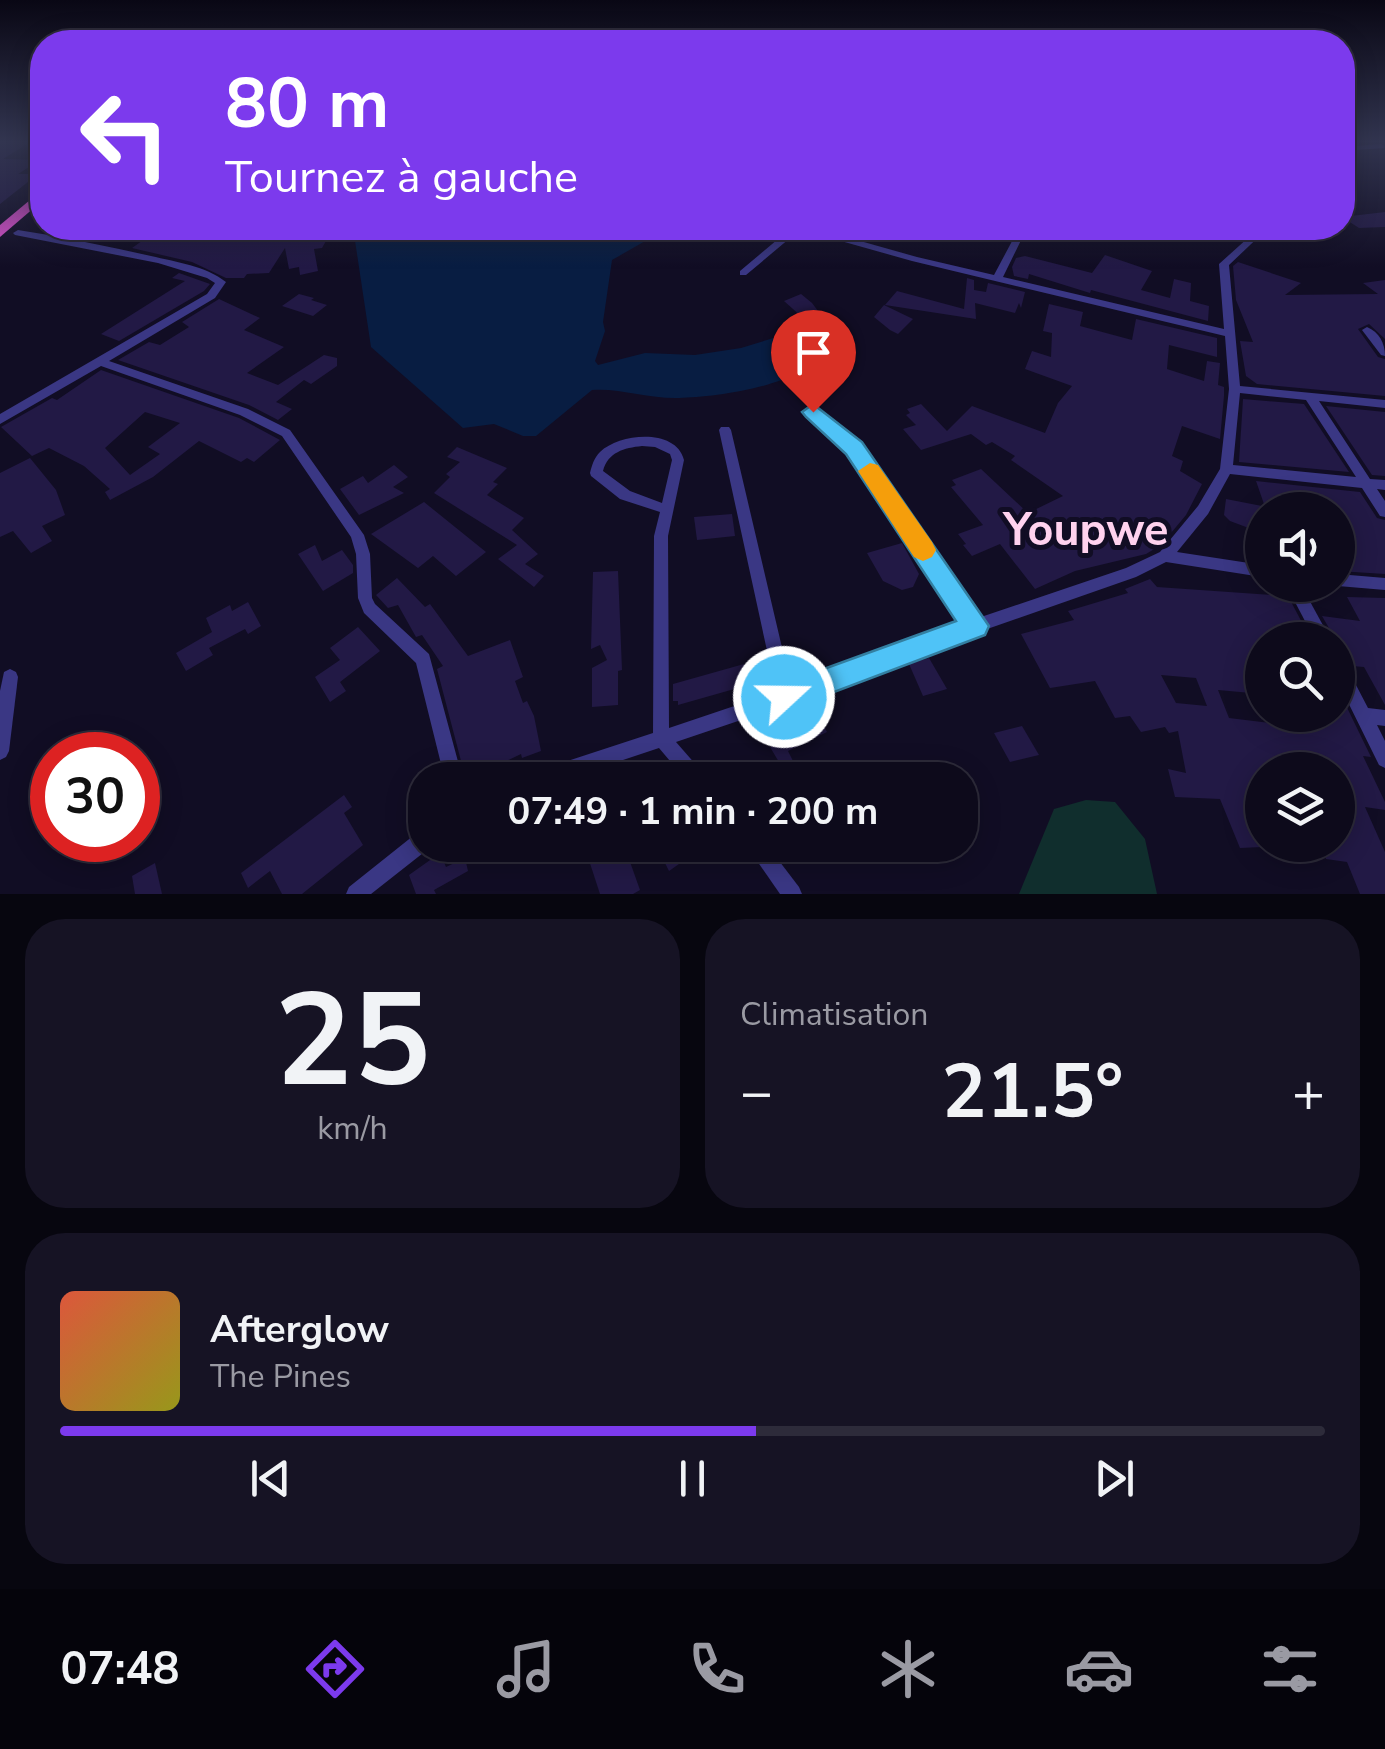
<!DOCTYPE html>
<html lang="fr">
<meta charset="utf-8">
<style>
:root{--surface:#0d0a1b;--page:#161324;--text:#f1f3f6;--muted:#9a9aa3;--line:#2d2b3a;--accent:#7c3aed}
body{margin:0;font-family:"Nunito Sans",sans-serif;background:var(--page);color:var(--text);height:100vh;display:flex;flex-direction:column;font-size:38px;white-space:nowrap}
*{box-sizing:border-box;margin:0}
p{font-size:32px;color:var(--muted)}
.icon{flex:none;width:55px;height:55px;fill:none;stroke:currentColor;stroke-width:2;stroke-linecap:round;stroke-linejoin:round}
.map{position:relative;height:894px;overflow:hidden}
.panel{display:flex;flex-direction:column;gap:25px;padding:25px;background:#07060f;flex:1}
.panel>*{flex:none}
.banner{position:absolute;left:30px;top:30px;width:1325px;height:210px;border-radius:40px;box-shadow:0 5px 25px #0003,0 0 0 2px var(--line);background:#7c3aed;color:#fff;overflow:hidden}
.fabs{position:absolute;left:1245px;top:492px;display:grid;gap:20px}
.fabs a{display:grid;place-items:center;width:110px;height:110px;border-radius:50%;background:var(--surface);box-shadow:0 5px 25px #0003,0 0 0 2px var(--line);font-size:50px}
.speed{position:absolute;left:30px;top:732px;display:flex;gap:20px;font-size:50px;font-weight:700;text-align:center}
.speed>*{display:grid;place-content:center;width:130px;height:130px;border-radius:50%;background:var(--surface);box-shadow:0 5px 25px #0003,0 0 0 2px var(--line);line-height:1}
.speed .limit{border:15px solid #d22;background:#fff;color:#111}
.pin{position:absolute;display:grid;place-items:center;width:85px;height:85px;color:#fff;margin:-102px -42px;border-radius:50% 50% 50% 0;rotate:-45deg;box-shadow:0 0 10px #0007}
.pin .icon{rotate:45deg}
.me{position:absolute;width:110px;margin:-55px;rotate:69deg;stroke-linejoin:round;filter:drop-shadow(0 0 8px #0008)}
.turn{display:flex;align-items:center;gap:35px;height:210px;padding:0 30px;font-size:45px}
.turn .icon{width:130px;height:130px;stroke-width:2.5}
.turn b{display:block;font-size:70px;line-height:85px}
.big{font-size:75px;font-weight:700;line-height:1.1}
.panel .tile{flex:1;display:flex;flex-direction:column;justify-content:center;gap:15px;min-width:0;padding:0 35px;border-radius:40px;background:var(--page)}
.panel .dial{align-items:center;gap:0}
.dial b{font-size:130px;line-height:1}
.song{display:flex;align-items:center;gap:30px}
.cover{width:120px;height:120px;border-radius:15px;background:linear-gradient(135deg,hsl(10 70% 55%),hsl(60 70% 35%))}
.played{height:10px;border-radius:5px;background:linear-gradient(90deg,var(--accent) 55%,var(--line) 55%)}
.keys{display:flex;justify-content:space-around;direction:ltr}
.heat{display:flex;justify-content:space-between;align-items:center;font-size:55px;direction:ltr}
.panel .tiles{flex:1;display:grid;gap:25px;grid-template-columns:1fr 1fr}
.tile:last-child{grid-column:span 2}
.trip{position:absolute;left:408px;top:762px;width:570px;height:100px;border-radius:40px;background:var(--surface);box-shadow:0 5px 25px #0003,0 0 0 2px var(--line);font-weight:700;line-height:100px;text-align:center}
.menu{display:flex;height:160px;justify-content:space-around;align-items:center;background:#05040b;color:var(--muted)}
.menu .icon{width:70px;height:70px}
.menu .current{color:var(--accent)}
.menu b{font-size:45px;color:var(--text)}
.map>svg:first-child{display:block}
.green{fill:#102e2d}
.water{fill:#081d42}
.building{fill:#221945;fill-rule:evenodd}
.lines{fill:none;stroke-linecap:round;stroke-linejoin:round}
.minor{fill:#3a3784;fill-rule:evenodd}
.trunk{fill:#e051d0;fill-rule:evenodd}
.route{fill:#4fc3f7;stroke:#337fa1;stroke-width:2.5}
.slow{fill:#f59e0b}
.labels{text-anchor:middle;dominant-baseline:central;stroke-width:10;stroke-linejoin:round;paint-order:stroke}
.district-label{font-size:45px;font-weight:bold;fill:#ffd2ee;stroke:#110d24}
</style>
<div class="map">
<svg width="1385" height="894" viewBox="0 0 1385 894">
<rect width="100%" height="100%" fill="#110d24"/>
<polygon class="green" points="1086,800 1115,802 1145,839 1157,894 1019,894 1054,809"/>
<path class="water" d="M347 228H668L612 260 603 322 605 331 595 361 598 365 645 353 695 355 741 348 783 335 813 336 825 349C805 386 717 397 679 398 650 399 620 388 592 390L536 436H523L494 424 463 428 371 347 354 234Z"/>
<g class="building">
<polygon points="0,142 30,142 3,159 40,160 18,174 38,174 0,204"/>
<polygon points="1385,212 1385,227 1359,228 1342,217"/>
<polygon points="201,228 324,228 326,241 322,248 314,249 318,271 300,275 299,267 289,269 285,248 269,273 247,274 244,278 226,278 192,262 132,248 156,231 190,236"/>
<polygon points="1105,255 1152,271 1141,290 1170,298 1174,279 1191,283 1190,301 1209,306 1208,321 1091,290 1090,293 1029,274 1028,279 1014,276 1012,267 1016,258 1025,256 1092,273"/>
<polygon points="1238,262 1301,283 1285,295 1378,294 1363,283 1385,280 1385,339 1369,324 1358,329 1378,357 1385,359 1385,396 1257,384 1246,376 1240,341 1253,342 1236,300 1233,266"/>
<polygon points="179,273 210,284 204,291 119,341 101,334 185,281 172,278"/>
<polygon points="967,278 974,280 974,290 986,292 988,283 1025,292 1021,308 1019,303 1015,313 975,303 976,319 885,305 897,291 964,309"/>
<polygon points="299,294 314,298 311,300 327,305 313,316 282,306"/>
<polygon points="801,294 812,303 833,331 821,334 784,301"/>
<polygon points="219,299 260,318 244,330 284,347 247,373 278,385 324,355 337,358 337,366 311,384 304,380 276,402 292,409 278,420 249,405 118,360 149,342 160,345 189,327 182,322"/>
<polygon points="1049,304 1083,312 1080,326 1132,340 1136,319 1217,338 1217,357 1169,345 1167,369 1204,381 1207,361 1220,363 1218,385 1224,387 1224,396 1220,439 1182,426 1172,456 1183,461 1180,471 1202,484 1186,515 1161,545 1146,554 1075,571 1035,589 1000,544 972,556 963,545 966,544 958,534 983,525 951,487 956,485 952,480 981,469 1028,513 1063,496 1011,460 1015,456 992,442 986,445 971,434 921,450 903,429 916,425 906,415 910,413 907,409 921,404 947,431 972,406 1045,433 1058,403 1072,386 1025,369 1032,351 1051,357 1052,333 1043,331"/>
<polygon points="884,305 913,319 898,334 890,330 874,317"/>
<path d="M101 370 239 418 280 440 254 462 247 458 241 462 199 441 153 477 110 500 105 492 110 489 84 466 49 448 32 456 1 427 52 398 57 400ZM145 412 180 423 148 447 160 454 130 475 105 448Z"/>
<polygon points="1243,399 1304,404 1349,472 1239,462"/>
<polygon points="1326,406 1385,412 1385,476 1372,475"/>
<polygon points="457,447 507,468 493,482 498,484 487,495 524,518 512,530 538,554 525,564 544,576 534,587 498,559 517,545 434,493 450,477 446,474 460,462 447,457"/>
<polygon points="30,458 56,490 65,515 42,526 52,541 31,553 13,531 0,537 0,473"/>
<polygon points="394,465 408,477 393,487 404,493 359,515 340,489 363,476 368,483"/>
<polygon points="1256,481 1360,492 1377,518 1385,520 1385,574 1338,571 1338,510 1286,510 1264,504"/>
<polygon points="1226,499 1262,506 1262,533 1230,521 1224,515"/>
<polygon points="424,502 486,552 456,576 433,556 418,568 371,534"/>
<polygon points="732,514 735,536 697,540 694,517"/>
<polygon points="902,543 919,574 913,587 902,590 883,581 867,553"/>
<polygon points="315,545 322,561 342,550 353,565 353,573 323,591 298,554"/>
<polygon points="618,571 622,670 618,671 618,705 592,707 592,668 607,660 600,645 591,649 593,572"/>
<polygon points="397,578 425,607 430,604 468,656 510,640 523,677 515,681 523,703 527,701 534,716 541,751 522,758 521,754 466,780 437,669 443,666 422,635 416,637 398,605 388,608 376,595"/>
<path d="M1150 579 1157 587 1288 596 1307 632H1301L1305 640H1262V720L1251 693 1218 690 1229 718 1302 727 1296 715 1338 719V689L1371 757 1363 756 1385 802V810L1365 807 1385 852V894H1360L1347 862 1326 859 1320 845H1338V770H1262V847L1240 848 1220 799 1175 797 1168 769 1186 773 1178 731 1169 733 1165 727 1141 732 1130 716 1115 718 1095 681 1050 688 1021 634 1074 620 1068 611 1128 593 1125 589ZM1161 675 1196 678 1207 706 1176 703Z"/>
<polygon points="1347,597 1385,598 1385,705 1364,667 1351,666 1322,616 1360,621"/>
<polygon points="248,602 261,626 248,634 245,629 209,648 213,655 186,671 176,653 212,632 206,618 230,605 232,611"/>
<polygon points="358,627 380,651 340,682 346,691 330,702 315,677 340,660 330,648"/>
<polygon points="929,658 947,689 923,696 909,664"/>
<polygon points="744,664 752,684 678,705 678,701 673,701 673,684"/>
<polygon points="815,710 827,732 788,751 795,765 785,772 770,747 801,732 794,720"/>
<polygon points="1022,726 1039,755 1010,762 994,733"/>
<polygon points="344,795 352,807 344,813 363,845 302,894 282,894 270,871 248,888 241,873"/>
<polygon points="584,845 624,845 640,890 633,894 600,894"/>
<polygon points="656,845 706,845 669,871"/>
<polygon points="440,853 446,867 465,858 468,871 434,890 436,894 416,894 409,875"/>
<polygon points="155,863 162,894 135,894 132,876"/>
</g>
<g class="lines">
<g class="minor">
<polygon points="1381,144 1385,146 1384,148 1342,151 1342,147"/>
<path d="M799 228H814L917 257 994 275 1019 228H1027L1003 277 1224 329 1219 264 1259 228H1268L1229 265 1240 386 1385 400V408L1319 401 1370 479 1385 480V490L1377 489 1385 501V517L1380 516 1362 488 1230 474 1208 514 1177 552 1262 565V577L1166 562 1136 577 930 649 785 705 676 742 704 774 707 780H686L659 748 563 780H528L531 774 537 771 653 733 654 536 660 512 620 499 591 476 590 473C592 465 594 458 600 452 620 433 676 428 684 460L668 536 669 728 776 692 719 430 721 427H729L731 430 791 686 964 623 850 451 809 415 807 412 809 409H817L858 445 978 618 1126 568 1160 552 1198 506 1220 469 1229 389 1225 336 912 261 809 232 796 233 746 275H740V271L790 229ZM1240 393 1306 400 1356 477 1233 465ZM642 446 655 447 670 454 672 460 662 503 630 491 603 471C608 452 624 448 642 446Z"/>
<path d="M18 230C63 237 107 246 151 256 176 262 206 266 226 282L215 298 109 361 248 409 290 430 364 535 370 554 372 598 375 604 429 654 463 780H445L416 663 364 613 358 598 356 554 351 537 282 436 240 415 101 366 0 424V414L207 294 215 283 207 278 158 263 15 235 13 233Z"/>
<path d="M1367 327C1379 332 1385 343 1385 356L1381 355 1362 330Z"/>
<polygon points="1338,574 1385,578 1385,590 1338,586 1335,585 1338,585"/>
<polygon points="1286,585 1301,585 1331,640 1315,640"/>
<polygon points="1338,660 1344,662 1368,708 1385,710 1385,726 1377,725 1385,741 1385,768 1379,765 1338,682"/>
<polygon points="10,669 16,672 18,677 9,751 6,757 0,760 0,691 4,672"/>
<polygon points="425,830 425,845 432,846 371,894 346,894 349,887 418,832"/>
<polygon points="746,845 767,845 799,887 802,894 780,894"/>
</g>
<polygon class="trunk" points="42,190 42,201 0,237 0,225"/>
</g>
<linearGradient id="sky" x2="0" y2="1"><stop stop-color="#090714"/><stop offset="0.53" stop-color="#323550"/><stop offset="1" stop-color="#323550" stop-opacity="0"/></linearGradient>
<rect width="1385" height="267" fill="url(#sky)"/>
<polygon class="route" points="813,404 862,442 989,626 985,635 784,711 774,707 770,697 774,687 956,621 846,454 806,417 802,412"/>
<polygon class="slow" points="870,463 878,465 932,542 936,550 932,557 923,561 914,557 858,471"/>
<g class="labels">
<g class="district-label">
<text x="1086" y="530">Youpwe</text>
</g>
</g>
</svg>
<div class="fabs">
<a><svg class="icon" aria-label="sound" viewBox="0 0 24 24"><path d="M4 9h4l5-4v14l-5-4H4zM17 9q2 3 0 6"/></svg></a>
<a><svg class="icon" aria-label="search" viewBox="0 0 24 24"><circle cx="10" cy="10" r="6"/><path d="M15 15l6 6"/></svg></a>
<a><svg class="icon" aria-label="layers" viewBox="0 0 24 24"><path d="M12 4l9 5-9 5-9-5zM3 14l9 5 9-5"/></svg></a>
</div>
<div class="speed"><div class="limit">30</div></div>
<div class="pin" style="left:813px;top:412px;background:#d93025"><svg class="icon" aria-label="arrive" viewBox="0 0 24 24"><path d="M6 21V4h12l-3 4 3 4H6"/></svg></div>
<svg class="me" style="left:784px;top:697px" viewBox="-20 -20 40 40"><circle r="17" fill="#4fc3f7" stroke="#fff" stroke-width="3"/><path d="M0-11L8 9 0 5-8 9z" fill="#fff"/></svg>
<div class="trip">07:49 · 1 min · 200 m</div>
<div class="banner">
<div class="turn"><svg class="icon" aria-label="left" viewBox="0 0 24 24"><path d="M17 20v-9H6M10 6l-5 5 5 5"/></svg><div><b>80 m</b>Tournez à gauche</div></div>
</div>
</div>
<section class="panel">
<div class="tiles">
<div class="tile dial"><b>25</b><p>km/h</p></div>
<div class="tile"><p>Climatisation</p>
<div class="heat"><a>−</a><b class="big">21.5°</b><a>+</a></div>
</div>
<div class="tile">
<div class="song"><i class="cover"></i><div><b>Afterglow</b><p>The Pines</p></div></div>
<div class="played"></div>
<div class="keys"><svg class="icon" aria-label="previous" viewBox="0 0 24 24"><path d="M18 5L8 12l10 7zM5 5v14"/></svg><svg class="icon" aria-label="pause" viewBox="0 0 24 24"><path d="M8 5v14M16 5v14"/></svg><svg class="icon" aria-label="next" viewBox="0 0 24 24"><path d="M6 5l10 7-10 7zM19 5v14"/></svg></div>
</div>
</div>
</section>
<nav class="menu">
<b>07:48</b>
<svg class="icon current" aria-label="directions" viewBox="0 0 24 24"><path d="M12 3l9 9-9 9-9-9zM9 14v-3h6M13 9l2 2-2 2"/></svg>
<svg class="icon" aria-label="music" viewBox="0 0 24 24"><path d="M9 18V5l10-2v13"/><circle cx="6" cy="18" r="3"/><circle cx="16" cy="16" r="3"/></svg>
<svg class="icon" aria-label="phone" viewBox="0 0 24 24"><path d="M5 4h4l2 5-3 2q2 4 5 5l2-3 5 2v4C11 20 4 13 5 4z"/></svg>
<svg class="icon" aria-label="climate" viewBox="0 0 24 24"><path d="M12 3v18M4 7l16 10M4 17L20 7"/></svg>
<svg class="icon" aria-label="car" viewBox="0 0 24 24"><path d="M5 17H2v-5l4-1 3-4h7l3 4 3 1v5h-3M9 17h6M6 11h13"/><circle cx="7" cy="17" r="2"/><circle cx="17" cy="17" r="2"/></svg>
<svg class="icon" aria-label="filters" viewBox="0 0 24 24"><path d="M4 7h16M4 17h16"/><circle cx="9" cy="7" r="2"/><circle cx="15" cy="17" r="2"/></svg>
</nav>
